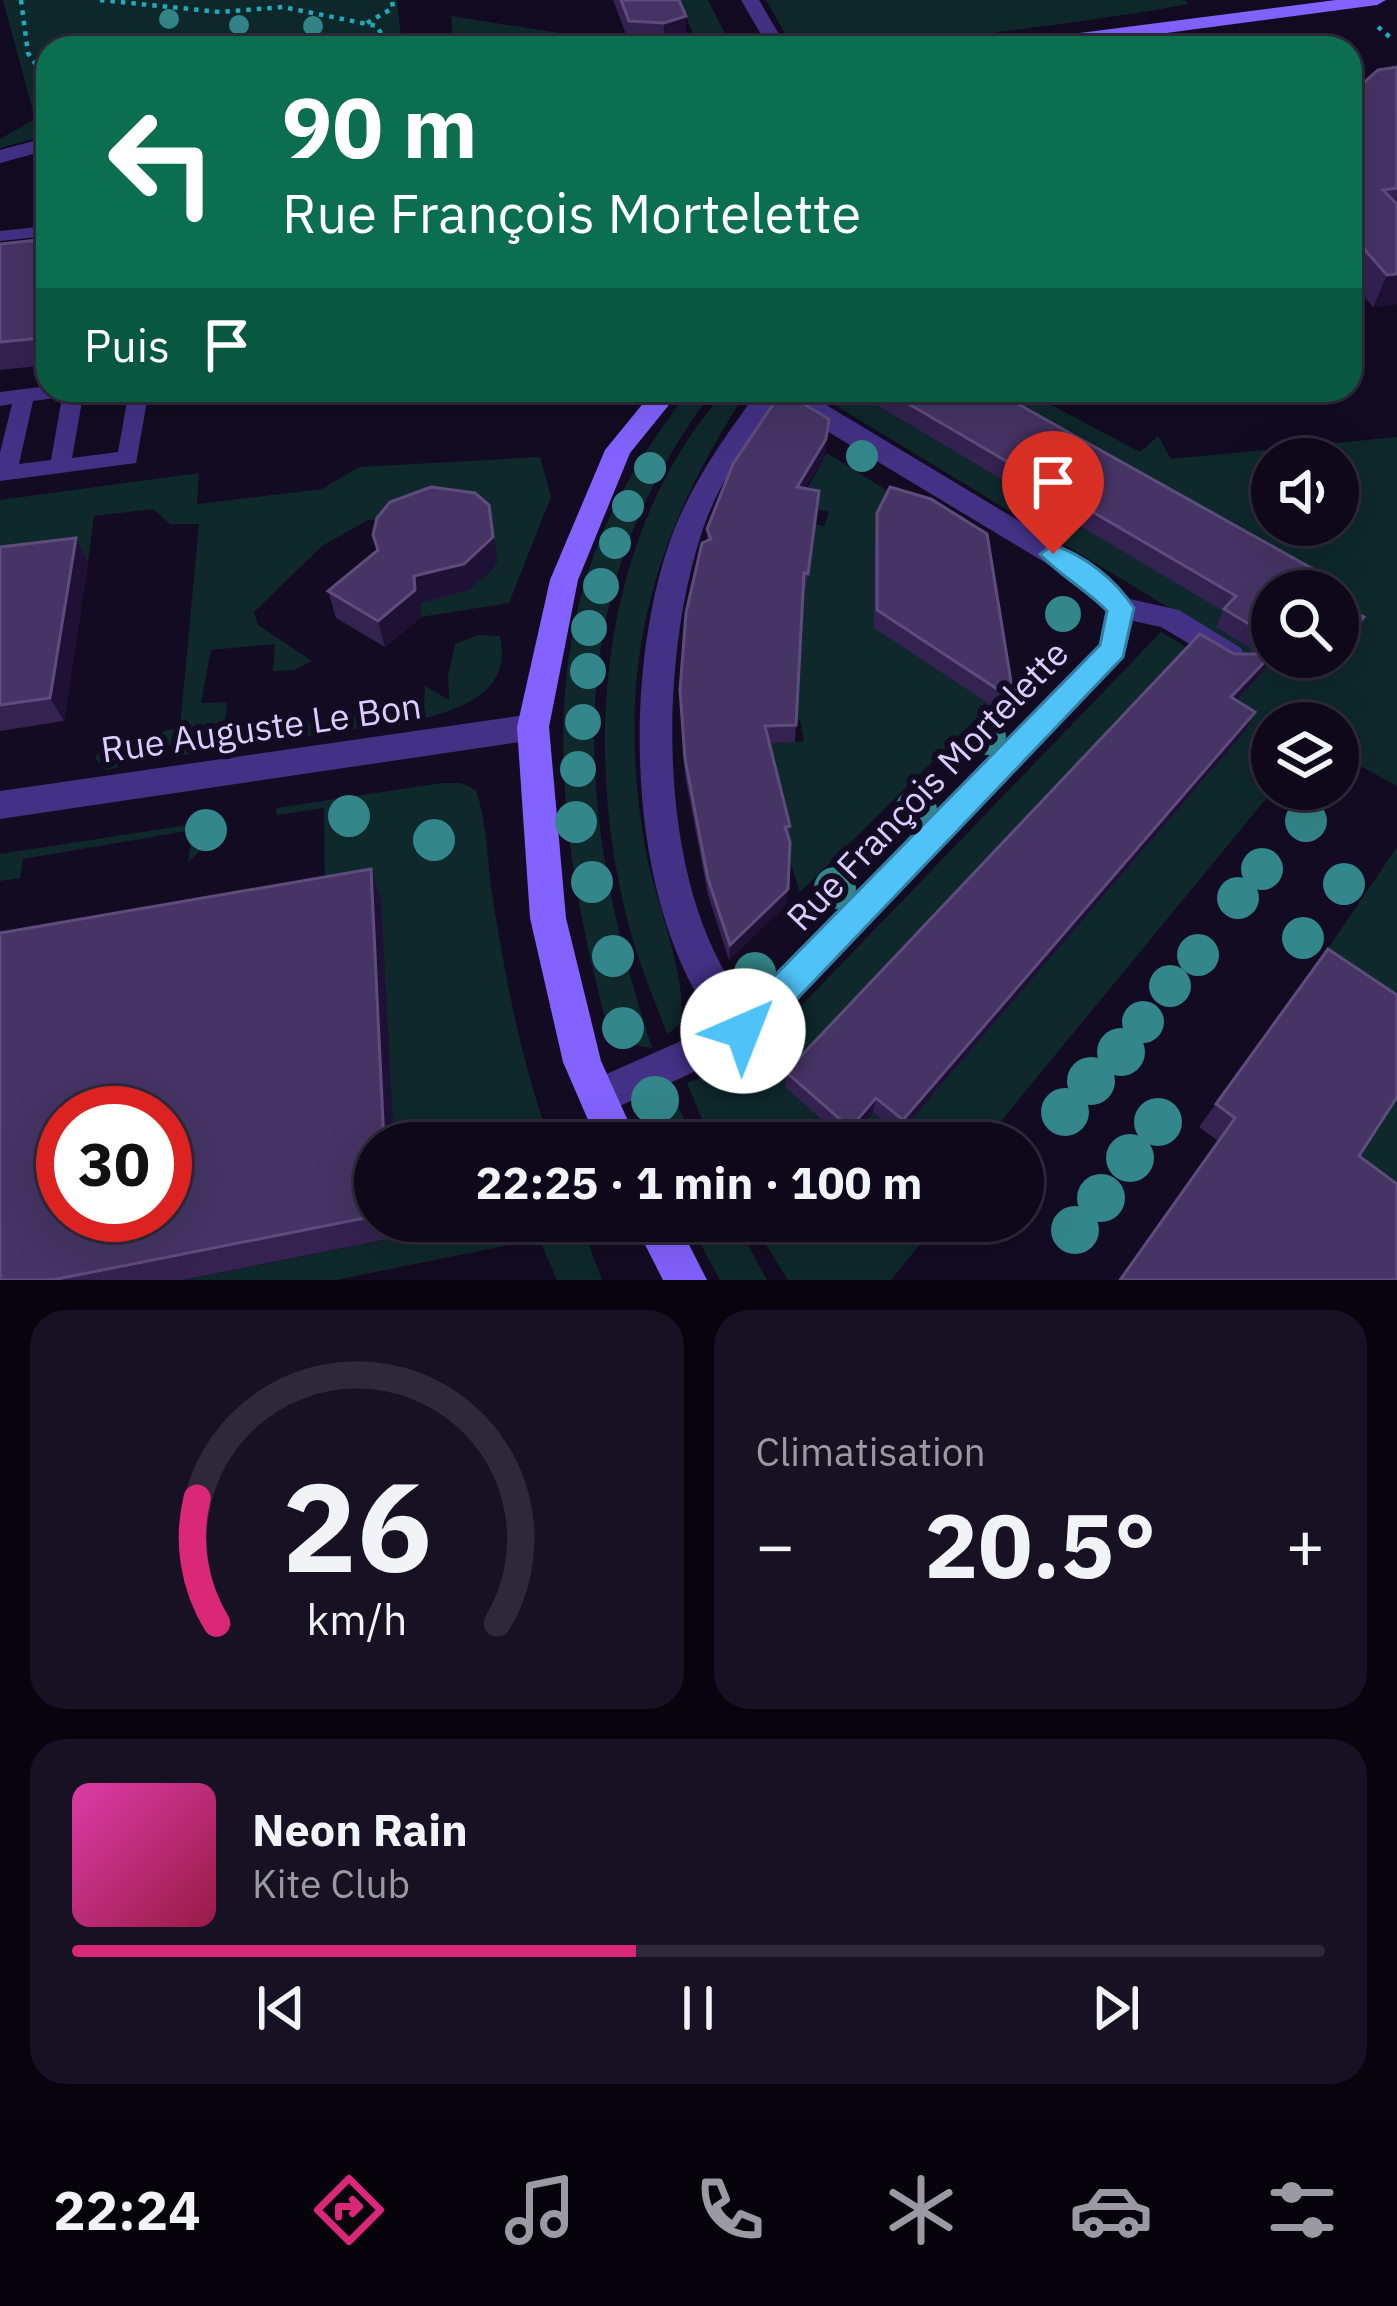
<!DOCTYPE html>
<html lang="fr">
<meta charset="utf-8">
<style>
:root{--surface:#0e081a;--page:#171123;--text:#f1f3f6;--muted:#9b9aa2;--line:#2e2939;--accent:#db2777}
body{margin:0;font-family:"IBM Plex Sans",sans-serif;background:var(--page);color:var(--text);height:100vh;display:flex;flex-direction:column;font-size:45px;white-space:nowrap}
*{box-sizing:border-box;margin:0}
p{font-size:39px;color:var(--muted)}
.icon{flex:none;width:66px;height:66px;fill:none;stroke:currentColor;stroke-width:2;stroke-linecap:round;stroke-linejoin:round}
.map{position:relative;height:1280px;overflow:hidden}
.details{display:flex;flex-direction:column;gap:30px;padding:30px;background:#08040e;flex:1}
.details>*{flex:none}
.hud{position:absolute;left:36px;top:36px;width:1326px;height:366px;border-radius:36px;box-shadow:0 12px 48px #0002,0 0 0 3px var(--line);background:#0b6e4f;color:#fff;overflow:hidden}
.controls{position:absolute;left:1251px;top:438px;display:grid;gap:24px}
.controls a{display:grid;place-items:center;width:108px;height:108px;border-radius:50%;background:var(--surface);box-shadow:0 12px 48px #0002,0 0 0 3px var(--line);font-size:60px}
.speed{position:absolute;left:36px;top:1086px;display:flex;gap:24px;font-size:60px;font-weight:700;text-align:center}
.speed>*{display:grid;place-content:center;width:156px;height:156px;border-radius:50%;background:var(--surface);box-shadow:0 12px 48px #0002,0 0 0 3px var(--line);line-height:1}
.speed .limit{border:18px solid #d22;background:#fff;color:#111}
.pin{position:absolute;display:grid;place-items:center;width:102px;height:102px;color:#fff;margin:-123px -51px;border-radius:50% 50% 50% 0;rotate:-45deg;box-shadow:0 0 12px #0007}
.pin .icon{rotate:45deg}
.me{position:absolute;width:132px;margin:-66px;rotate:44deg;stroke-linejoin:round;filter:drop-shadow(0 0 9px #0008)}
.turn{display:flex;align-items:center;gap:42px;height:252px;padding:0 48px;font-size:54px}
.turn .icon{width:156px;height:156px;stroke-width:2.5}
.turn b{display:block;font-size:84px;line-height:102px}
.then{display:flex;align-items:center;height:114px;padding:0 48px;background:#0003;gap:24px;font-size:45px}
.big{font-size:90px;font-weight:700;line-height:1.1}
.details .widget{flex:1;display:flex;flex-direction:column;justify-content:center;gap:18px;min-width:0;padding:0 42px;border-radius:36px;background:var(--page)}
.details .dial{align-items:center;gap:0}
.dial svg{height:312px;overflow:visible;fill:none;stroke:var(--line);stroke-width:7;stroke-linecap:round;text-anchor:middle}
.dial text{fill:var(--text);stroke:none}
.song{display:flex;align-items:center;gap:36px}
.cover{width:144px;height:144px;border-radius:18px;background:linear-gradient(135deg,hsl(320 70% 55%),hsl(340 70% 35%))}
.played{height:12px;border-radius:6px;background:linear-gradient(90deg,var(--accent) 45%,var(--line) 45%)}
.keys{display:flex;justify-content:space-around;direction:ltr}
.heat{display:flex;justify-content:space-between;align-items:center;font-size:66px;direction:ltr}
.details .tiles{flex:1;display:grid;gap:30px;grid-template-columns:1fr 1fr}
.widget:last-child{grid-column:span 2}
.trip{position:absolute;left:354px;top:1122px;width:690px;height:120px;border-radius:60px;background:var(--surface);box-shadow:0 12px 48px #0002,0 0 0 3px var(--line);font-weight:700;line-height:120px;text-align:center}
.dock{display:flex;height:192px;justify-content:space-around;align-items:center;background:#06030a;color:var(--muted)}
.dock .icon{width:84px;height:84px}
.dock .selected{color:var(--accent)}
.dock b{font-size:54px;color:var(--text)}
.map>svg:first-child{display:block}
.green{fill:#0e282c;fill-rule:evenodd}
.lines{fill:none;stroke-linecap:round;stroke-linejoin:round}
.path{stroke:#22abbd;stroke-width:4.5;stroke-dasharray:4.5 6;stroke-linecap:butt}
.lane{fill:#433185;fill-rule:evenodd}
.street{fill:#433185;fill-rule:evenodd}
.secondary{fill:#8263ff;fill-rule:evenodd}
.tree{fill:#338689}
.wall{fill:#342251}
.shaded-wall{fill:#1f1136}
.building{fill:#453464;stroke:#5d4c7c;stroke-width:3;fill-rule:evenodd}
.route{fill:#4fc3f7;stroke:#337fa1;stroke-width:3}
.labels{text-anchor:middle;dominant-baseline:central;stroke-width:12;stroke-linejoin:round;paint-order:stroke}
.street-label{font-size:36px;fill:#daccff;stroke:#130b22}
</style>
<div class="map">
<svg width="1397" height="1280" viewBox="0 0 1397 1280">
<rect width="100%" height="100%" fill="#130b22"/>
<g class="green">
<polygon points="3,0 397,0 402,48 48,48 48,135 0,148 0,139 35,119"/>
<polygon points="679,0 708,0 732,48 684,48 696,41"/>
<path d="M766 0H1185L1188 4C1129 16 828 60 789 41Z"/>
<polygon points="451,16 560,33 563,44 454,48"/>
<path d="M689 390H714C555 597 576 813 652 1048L622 1043 609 1033C564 865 533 678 611 514 632 469 660 430 689 390Z"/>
<path d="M726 390H738L740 402C646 550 614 681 647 857 655 898 692 991 679 1025L667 1034C657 1005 644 977 635 947 580 766 595 536 726 390Z"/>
<path d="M810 390H852L1148 566 957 390H1023L1140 452 1158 436 1171 459 1397 437V786L1338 754V745L1350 751 1360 736 1348 729 1338 742V723H1272L1274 789 983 1143H712L687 1083 752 1057 1161 632 1232 675 1250 657ZM1272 459H1338V525H1272ZM1202 548 1338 591V626L1353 636 1323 669 1302 657H1272V639ZM1240 696 1223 715 1134 861 1072 887ZM941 1084 900 1134 873 1112 847 1141 785 1087Z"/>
<polygon points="827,453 961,537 990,705 800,892 784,843 765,743 804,741 800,720 764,721 772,586 806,590 809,574 777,569 792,520 824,526 829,512 798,505"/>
<path d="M540 457 551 497 509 603 421 617 420 601C452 595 476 590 497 563L493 531 479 520H368L322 546 254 612 258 625 312 661 294 670 273 671 275 644 211 650 201 703 227 702 224 734 424 705 425 686 449 700 448 675 455 644 478 635 500 636C511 688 472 704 430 717L180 756 182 745 162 746 159 757 106 770 95 758 104 747 180 727 199 524H170L153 509 94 516 88 562 0 573V500L199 473 197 504 322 489 359 467Z"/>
<path d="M442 783H461L476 790C488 826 487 863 493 900 506 981 522 1066 551 1143H394L381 900 325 910 324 808 277 815 276 808Z"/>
<polygon points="207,822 217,828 212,840 188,862 193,830 23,859 20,878 0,881 0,854"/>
<polygon points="1397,847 1397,1035 1310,975"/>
<polygon points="664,1076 695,1143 652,1143 630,1088"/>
<polygon points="1397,1086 1397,1222 1320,1205"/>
<polygon points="398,1221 580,1221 602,1280 557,1280 539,1239 336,1280 184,1280 398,1237"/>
<polygon points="688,1221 735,1221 767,1280 720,1280"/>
<polygon points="751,1221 937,1221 938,1222 891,1280 788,1280"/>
</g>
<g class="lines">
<g class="path">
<polyline points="21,0 28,53 48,82"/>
<polyline points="100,0 220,12 283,7 377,26 389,48"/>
<polyline points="367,23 393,8 392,0"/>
<polyline points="1378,27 1391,38"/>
</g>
<g class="lane">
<polygon points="48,226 48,236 0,241 0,231"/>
<path d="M48 386V390H84L72 458 118 452 129 390H149L136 463 0 481V453L12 404 0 406V392ZM62 397 51 460 19 464 33 401Z"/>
<path d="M222 390H284L286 393C274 404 245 404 229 401Z"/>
</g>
<g class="street">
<polygon points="741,0 759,0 787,48 769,48"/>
<polygon points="48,137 48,150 0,163 0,150"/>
<path d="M759 390 808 394 1099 569 1130 599 1179 610 1241 648 1245 656 1241 664 1230 668 1161 627 1133 621 1124 657 757 1043 598 1116 584 1110 579 1097 584 1084 717 1025C625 905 621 668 674 530 695 478 726 435 759 390ZM777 401 1079 583 1106 611 1099 644 746 1003C656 891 658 667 701 535 717 484 747 444 777 401Z"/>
<polygon points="533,714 544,718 549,727 544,736 533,740 0,819 0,791"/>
</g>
<g class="secondary">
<polygon points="1336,0 1386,0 1377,5 1053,48 1001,48 1010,42"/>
<polygon points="654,390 681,390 630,453 578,580 549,727 566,918 601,1061 638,1143 598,1143 563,1062 530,918 517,727 550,580 605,450"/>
<polygon points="633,1221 677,1221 707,1280 663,1280"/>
</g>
</g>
<g class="tree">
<circle cx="169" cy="19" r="10"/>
<circle cx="239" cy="25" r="10"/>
<circle cx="313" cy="26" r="10"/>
<circle cx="862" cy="456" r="16"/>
<circle cx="650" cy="468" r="16"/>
<circle cx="628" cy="506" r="16"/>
<circle cx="615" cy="543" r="16"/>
<circle cx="601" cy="586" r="18"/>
<circle cx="1063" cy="614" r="18"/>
<circle cx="589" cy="628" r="18"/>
<circle cx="588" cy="671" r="18"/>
<circle cx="583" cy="722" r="18"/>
<circle cx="988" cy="737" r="18"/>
<circle cx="578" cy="769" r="18"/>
<circle cx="916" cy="810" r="21"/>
<circle cx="349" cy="816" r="21"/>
<circle cx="1306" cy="821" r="21"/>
<circle cx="576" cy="822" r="21"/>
<circle cx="206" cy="830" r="21"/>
<circle cx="434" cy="840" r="21"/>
<circle cx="1262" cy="869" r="21"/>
<circle cx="592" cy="882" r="21"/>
<circle cx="1344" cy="884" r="21"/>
<circle cx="835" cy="888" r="21"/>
<circle cx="1238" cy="898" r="21"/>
<circle cx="1303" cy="938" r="21"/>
<circle cx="1198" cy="955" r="21"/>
<circle cx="613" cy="956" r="21"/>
<circle cx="755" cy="973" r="21"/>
<circle cx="1170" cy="986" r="21"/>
<circle cx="1143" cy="1022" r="21"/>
<circle cx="623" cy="1028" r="21"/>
<circle cx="1121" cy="1052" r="24"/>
<circle cx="1091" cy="1081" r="24"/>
<circle cx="655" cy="1100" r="24"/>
<circle cx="1065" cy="1112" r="24"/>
<circle cx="1158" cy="1122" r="24"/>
<circle cx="1130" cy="1158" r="24"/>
<circle cx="1101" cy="1198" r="24"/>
<circle cx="1075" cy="1230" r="24"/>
</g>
<g class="wall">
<polygon points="613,0 679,0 686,40 664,47 630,45"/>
<polygon points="1397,67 1397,304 1373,307 1350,280 1350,95"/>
<polygon points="48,239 48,365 0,370 0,244"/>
<polygon points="809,390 834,390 832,403"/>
<polygon points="875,390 993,390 1272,591 1272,657 1277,657 1237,700 1255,712 1246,730 899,1134 873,1112 847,1142 785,1087 786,1072 1234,654 1253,654 1250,648 1216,627 1223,611 875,404"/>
<polygon points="825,456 805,488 819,491 806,591 803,591 795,742 769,743 790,826 786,905 729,960 708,895 685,776 681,707 707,541 707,529"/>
<polygon points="877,513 1014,700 1009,717 874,628 875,530"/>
<polygon points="373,535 497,563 469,590 420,603 421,617 385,647 336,618 328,591 377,551"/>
<polygon points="76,538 88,562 64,721 0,731 0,547"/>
<polygon points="1302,657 1334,657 1323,669"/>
<polygon points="381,899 394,1143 375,1143 375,1221 398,1221 398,1237 183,1280 0,1280"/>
<polygon points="1328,949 1359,1156 1218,1141 1199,1127"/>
</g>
<g class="shaded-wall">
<polygon points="686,16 686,40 664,47 664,23"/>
<polygon points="1397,274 1397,304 1373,307 1387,275"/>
<polygon points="48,300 48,354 41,338"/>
<polygon points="829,419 825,456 796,504 797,487"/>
<polygon points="489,505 497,563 469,590 420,603 421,617 385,647 378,621 414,576"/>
<polygon points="76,538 88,562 64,721 50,698"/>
<polygon points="1364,617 1354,635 1338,652 1338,645"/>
<polygon points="1272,654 1272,657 1277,657 1223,715 1231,697"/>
<polygon points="1255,712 1246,730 899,1134 903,1120"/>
<polygon points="371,869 381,899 394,1143 384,1143"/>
<polygon points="788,889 786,905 729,960 730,945"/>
<polygon points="876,1098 873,1112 847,1142 850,1128"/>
<polygon points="390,1221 398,1221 398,1237"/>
</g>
<g class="building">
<polygon points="621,0 679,0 686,16 664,23 629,21"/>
<polygon points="1201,42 1207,48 1138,48"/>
<polygon points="1397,67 1397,188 1383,190 1397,204 1397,274 1387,275 1350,233 1350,95 1378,70"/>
<polygon points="48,239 48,300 41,338 0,342 0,244"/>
<polygon points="885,390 993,390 1345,587 1338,596 1338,591 1272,591 1272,654 1231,697 1255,712 903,1120 876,1098 850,1128 786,1072 1200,634 1234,654 1257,654 1265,644 1259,630 1224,609 1236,596"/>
<polygon points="782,391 829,419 826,439 797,487 819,491 808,574 804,573 796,725 765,726 790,826 785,827 790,842 788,889 730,945 708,879 685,759 680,690 686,613 702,543 711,539 707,529 733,464"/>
<polygon points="431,487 475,493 489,505 493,537 464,564 414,576 415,590 378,621 328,591 378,550 373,535 377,518 390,502"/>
<polygon points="890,487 931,499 987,534 1014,700 877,610 877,513"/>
<polygon points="76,538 50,698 0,705 0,547"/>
<polygon points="1338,602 1364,617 1338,645"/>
<path d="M371 869 384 1143H375V1216L52 1280H0V933ZM63 1113H165V1215H63Z"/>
<polygon points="1328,949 1397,995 1397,1097 1359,1156 1397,1184 1397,1280 1120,1280 1235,1118 1216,1104"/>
</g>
<path class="route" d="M1053 545C1085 555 1116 580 1134 608L1123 657 755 1043 743 1047 731 1043 726 1031 731 1020 1100 645 1107 611C1087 590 1055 572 1040 554Z"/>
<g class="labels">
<g class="street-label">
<text transform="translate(261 727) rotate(-8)">Rue Auguste Le Bon</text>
<text transform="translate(927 785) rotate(-46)">Rue François Mortelette</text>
</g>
</g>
</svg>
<div class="controls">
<a><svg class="icon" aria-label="sound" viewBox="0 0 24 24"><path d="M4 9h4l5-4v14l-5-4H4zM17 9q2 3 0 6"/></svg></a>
<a><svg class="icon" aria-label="search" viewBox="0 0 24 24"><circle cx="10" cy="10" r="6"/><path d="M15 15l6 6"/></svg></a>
<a><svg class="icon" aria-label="layers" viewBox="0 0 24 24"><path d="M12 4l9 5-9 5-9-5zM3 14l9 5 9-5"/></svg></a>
</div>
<div class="speed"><div class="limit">30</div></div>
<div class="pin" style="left:1053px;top:554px;background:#d93025"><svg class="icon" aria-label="arrive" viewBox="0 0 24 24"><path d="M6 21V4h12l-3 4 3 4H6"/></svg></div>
<svg class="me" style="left:743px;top:1031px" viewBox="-20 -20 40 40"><circle r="19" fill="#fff"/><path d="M0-13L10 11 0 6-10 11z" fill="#4fc3f7"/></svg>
<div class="trip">22:25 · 1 min · 100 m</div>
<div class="hud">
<div class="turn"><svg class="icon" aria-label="left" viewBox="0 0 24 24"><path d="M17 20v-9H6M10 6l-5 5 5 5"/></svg><div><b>90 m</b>Rue François Mortelette</div></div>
<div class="then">Puis<svg class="icon" aria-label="arrive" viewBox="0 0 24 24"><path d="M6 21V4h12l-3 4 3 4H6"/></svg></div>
</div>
</div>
<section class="details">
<div class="tiles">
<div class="widget dial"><svg viewBox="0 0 100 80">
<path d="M14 69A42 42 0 1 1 86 69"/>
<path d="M14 69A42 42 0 0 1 9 37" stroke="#db2777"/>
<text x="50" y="56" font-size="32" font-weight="700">26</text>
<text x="50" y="72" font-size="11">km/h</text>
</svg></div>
<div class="widget"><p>Climatisation</p>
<div class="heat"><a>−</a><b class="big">20.5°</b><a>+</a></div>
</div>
<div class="widget">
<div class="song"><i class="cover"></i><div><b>Neon Rain</b><p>Kite Club</p></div></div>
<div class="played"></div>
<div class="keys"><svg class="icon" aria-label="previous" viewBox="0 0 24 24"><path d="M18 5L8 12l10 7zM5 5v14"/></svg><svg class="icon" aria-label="pause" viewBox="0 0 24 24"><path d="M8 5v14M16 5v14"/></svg><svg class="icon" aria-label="next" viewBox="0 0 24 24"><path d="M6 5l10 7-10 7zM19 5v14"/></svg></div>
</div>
</div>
</section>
<nav class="dock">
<b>22:24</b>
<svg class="icon selected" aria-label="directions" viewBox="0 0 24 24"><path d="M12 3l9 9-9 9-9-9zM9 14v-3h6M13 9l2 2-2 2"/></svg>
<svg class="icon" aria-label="music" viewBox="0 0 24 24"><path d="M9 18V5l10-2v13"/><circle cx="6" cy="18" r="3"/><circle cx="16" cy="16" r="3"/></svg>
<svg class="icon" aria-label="phone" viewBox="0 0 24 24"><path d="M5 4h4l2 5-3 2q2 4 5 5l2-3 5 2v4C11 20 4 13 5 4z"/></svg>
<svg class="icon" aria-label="climate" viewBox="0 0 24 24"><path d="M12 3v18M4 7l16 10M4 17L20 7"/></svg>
<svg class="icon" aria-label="car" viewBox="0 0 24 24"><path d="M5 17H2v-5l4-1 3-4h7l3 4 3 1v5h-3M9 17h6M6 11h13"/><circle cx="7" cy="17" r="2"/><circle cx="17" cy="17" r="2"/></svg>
<svg class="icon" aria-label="filters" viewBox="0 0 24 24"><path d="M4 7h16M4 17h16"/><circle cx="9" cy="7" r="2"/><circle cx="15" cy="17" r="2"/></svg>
</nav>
